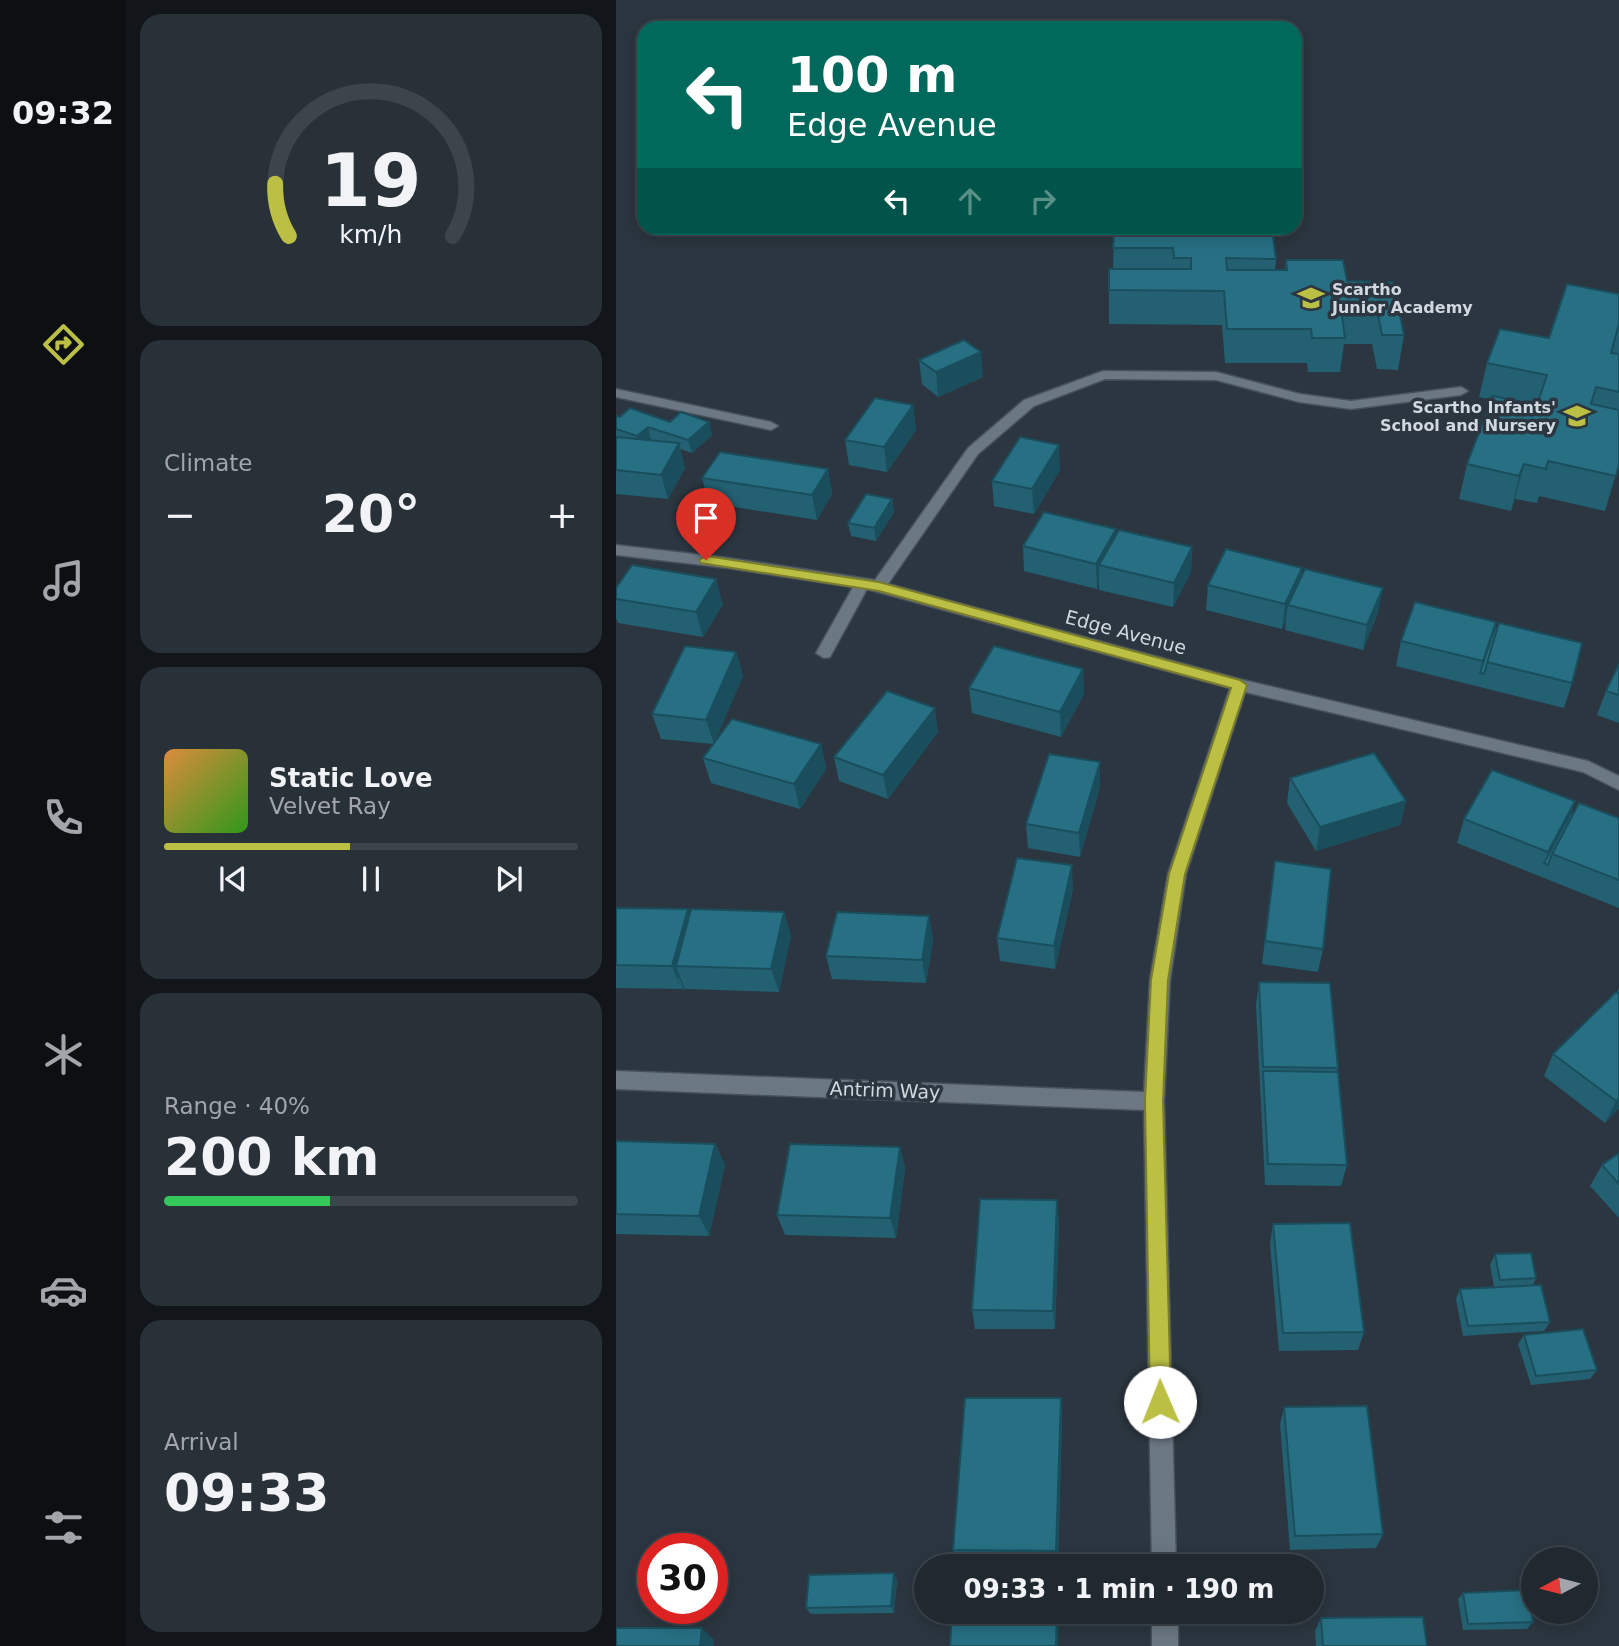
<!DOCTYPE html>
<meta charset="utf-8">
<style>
:root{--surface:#202830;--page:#283038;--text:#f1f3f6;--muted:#a2a6ab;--line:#3d444c;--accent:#bbc044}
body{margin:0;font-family:"DejaVu Sans",sans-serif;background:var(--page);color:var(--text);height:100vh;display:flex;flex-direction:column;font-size:26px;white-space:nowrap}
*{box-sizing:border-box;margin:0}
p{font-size:23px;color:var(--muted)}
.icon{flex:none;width:38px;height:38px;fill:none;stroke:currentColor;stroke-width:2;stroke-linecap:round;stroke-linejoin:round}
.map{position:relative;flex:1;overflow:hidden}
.side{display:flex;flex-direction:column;gap:14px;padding:14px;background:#12161a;width:490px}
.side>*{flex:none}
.top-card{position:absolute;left:21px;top:21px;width:665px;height:214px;border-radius:21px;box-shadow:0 4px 18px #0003,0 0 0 2px var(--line);background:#00695c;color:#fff;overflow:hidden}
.needle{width:46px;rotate:263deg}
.buttons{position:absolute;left:905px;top:1547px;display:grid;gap:14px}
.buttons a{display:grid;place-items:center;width:77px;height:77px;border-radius:50%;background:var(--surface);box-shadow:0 4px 18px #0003,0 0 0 2px var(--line);font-size:35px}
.speed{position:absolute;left:21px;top:1533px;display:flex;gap:14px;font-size:35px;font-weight:700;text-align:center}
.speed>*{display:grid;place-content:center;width:91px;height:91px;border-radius:50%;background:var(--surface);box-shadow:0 4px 18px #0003,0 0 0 2px var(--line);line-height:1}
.speed .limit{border:10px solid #d22;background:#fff;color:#111}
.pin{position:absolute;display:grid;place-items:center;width:60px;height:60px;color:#fff;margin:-72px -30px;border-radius:50% 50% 50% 0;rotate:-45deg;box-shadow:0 0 7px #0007}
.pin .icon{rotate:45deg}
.me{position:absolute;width:77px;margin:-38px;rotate:359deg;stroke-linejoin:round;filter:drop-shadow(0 0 5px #0008)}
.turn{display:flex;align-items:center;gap:24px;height:147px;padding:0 35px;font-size:32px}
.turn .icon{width:91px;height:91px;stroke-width:2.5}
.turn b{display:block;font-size:49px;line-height:60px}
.lanes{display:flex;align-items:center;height:66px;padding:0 35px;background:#0003;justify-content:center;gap:35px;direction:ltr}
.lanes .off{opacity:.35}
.big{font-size:52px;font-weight:700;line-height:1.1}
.side .tile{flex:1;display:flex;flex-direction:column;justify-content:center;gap:10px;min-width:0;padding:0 24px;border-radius:21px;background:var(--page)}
.side .dial{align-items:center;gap:0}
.dial svg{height:182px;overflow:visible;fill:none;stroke:var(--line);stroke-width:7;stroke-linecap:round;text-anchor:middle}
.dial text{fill:var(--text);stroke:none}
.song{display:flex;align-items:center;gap:21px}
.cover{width:84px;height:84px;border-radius:10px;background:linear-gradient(135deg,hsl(30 70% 55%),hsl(110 70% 35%))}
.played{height:7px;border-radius:4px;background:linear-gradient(90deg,var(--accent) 45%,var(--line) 45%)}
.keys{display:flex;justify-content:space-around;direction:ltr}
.heat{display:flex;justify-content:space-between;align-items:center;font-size:38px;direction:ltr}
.charge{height:10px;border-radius:5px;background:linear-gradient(90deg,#34c759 40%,var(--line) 0)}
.trip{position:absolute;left:298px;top:1554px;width:410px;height:70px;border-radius:35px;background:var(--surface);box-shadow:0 4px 18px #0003,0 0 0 2px var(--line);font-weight:700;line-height:70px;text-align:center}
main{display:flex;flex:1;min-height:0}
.tabs{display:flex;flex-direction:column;width:126px;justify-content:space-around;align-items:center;background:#0d1013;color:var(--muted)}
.tabs .icon{width:49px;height:49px}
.tabs .selected{color:var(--accent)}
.tabs b{font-size:32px;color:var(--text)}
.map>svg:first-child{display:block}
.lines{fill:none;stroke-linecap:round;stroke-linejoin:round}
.minor-casing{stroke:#48515b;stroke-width:3}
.minor{fill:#6b7783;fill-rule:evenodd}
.wall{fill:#226072}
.shaded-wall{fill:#1b4e5c}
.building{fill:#277084;stroke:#1b4e5c;stroke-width:2}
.route{fill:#bbc044;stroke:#7a7d2c;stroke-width:2}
.labels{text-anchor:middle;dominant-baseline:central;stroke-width:7;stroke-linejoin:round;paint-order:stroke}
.far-poi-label{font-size:16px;font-weight:bold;fill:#d1d8df;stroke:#2b3640;text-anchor:start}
.street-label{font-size:19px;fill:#d1d8df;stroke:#2b3640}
</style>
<main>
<nav class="tabs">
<b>09:32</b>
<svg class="icon selected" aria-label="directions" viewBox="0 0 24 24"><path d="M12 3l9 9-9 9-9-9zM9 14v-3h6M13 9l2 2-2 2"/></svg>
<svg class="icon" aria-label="music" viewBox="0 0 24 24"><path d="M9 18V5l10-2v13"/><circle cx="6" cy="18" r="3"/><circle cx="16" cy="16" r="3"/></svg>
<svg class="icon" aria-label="phone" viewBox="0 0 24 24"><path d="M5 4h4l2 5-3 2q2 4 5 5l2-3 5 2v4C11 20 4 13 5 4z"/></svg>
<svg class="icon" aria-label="climate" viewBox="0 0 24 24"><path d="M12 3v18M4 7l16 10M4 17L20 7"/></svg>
<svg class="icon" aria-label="car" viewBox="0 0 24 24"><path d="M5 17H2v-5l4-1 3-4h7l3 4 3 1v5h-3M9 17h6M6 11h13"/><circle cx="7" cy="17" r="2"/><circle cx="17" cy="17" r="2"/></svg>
<svg class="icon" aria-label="filters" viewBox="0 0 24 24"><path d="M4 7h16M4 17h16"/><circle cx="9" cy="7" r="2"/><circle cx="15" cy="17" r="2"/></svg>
</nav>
<section class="side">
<div class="tile dial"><svg viewBox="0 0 100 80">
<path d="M14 69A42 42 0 1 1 86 69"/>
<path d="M14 69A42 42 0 0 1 8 46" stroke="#bbc044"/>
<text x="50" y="56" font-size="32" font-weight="700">19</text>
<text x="50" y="72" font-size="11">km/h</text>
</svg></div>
<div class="tile"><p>Climate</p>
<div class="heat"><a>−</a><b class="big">20°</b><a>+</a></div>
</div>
<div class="tile">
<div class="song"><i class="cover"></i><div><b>Static Love</b><p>Velvet Ray</p></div></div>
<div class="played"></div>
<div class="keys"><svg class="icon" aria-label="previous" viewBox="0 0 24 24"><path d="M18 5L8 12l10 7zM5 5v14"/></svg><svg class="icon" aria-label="pause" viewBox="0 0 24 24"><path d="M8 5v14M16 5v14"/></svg><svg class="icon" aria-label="next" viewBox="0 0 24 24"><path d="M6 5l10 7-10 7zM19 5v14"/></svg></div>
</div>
<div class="tile"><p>Range · 40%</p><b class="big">200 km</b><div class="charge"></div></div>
<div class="tile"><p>Arrival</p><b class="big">09:33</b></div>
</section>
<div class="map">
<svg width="1003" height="1646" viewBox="0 0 1003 1646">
<rect width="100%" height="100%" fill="#2b3640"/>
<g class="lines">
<g class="minor-casing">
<g id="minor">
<polygon points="487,371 600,372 684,394 735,401 845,387 852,391 845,395 735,409 683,402 600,380 489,379 418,406 362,454 272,584 623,679 972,761 1003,776 1003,790 967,772 629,692 570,874 554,980 548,1101 560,1566 536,1566 528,1110 0,1089 0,1071 528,1092 534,980 552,874 614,688 251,589 214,657 208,658 200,653 237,587 112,568 0,555 0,545 112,558 259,580 352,448 408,400"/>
<polygon points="0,389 155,422 162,426 155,430 0,397"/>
<rect x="536" y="1612" width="26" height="34"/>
</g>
</g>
<use href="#minor" class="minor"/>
</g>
<g class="wall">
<polygon points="498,228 660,259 659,270 669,270 670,260 731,281 788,335 782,370 761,369 756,344 728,344 724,372 692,372 691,363 609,363 606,325 493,324 493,290 497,269"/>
<polygon points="1003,294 1003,464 989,511 923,496 921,503 899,499 895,511 843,499 851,464 875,400 863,397 871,363 933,338"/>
<polygon points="303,360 367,377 322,397 306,384"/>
<polygon points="297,405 300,430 271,472 233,465 229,440"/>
<polygon points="0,416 54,422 93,422 96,435 76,453 64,449 69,468 52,499 0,494"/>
<polygon points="212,469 216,494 201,520 93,503 86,478"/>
<polygon points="444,470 418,514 378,506 376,481"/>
<polygon points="276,499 278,512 260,541 235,536 232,523"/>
<polygon points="500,529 500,535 576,547 575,572 557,607 483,590 483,584 481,589 408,571 407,546"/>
<polygon points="685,578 762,613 747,650 669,630 670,620 666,629 590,610 592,585"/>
<polygon points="0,588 107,604 87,637 2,623 0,618"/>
<polygon points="876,634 956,683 948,708 780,666 785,641"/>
<polygon points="120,652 127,676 98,743 205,744 210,769 184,809 95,783 87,758 97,744 45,739 36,714"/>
<polygon points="1003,664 1003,723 981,715 990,691"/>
<polygon points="467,669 468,694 445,737 356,713 353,688"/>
<polygon points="322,732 272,799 223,781 218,757"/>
<polygon points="484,762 484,787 464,857 412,848 410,824"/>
<polygon points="674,778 790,801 784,825 700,851 671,803"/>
<polygon points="959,801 955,813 1003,818 1003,908 841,843 848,819"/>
<polygon points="659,861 707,949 702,972 646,964"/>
<polygon points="457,889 439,969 384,961 381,938"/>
<polygon points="0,908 72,909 74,915 175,935 163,992 69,989 68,991 66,988 65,989 0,988"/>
<polygon points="313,916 317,940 310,983 216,979 210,956"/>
<polygon points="643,982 722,1068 721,1072 731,1165 725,1186 649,1185 640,1005"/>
<polygon points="1003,988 1003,1108 989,1123 928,1076 937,1054 1001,993"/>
<polygon points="0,1141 99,1144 109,1165 93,1236 0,1234"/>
<polygon points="284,1147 289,1168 280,1238 169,1235 161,1215"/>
<polygon points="1003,1153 1003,1218 974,1186 986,1165"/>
<polygon points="443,1220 439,1329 359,1329 356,1310"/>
<polygon points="657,1224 748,1332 742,1350 663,1351 654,1244"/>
<polygon points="879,1254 920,1278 917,1285 934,1322 928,1331 847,1336 840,1299 844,1289 878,1287 874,1265"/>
<polygon points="908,1335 981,1370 974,1379 915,1385 902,1344"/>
<polygon points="445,1398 446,1415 442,1565 342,1564 337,1550"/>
<polygon points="668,1407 767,1534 760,1548 674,1550 664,1424"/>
<polygon points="281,1580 278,1613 195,1614 190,1608"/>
<polygon points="847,1593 917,1622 911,1629 847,1630 842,1599"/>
<polygon points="705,1618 811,1646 700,1646 699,1631"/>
</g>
<g class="shaded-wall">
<polygon points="365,352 367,377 322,397 320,372"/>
<polygon points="297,405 300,430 271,472 268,447"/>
<polygon points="93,422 96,435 76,453 72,440"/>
<polygon points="32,427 35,440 25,449 21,436"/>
<polygon points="63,443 69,468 52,499 45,475"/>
<polygon points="443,445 444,470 418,514 416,489"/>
<polygon points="908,464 899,499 895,511 903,476"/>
<polygon points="212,469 216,494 201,520 196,495"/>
<polygon points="276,499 278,512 260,541 258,528"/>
<polygon points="500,529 500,554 483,565 483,584 481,589 480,564"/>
<polygon points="576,547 575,572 557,607 558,583"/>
<polygon points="686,568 683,593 672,605 670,620 666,629 669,604"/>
<polygon points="100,579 107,604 87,637 80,612"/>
<polygon points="767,588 762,613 747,650 751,625"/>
<polygon points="120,652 127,676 98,744 90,720"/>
<polygon points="467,669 468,694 445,737 444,712"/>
<polygon points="319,708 322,732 272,799 267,775"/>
<polygon points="205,744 210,769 184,809 178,784"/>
<polygon points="484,762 484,787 464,857 463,833"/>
<polygon points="790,801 784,825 700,851 704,827"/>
<polygon points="959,801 950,826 928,863 932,852"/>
<polygon points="456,865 457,889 439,969 438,946"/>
<polygon points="72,909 80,933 60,966 69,989 68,991 64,979 61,976 65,989 56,966"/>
<polygon points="168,912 175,935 163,992 155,969"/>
<polygon points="313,916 317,940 310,983 306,960"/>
<polygon points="1003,1099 1003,1108 989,1123 1000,1101"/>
<polygon points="99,1144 109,1165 93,1236 83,1216"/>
<polygon points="284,1147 289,1168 280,1238 274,1218"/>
<polygon points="441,1200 443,1220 439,1329 437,1311"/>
<polygon points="445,1398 446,1415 442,1565 440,1551"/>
<polygon points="278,1573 281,1580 278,1613 275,1606"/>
<polygon points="441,1612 443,1612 442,1646 440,1646"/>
<polygon points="86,1628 98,1640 97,1646 84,1646"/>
</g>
<g class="building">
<polygon points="498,228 656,228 660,259 610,258 611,270 671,270 670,260 727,260 731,281 777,282 788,335 766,335 761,310 725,309 729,338 696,338 695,329 611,329 608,291 493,290 493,269 575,269 575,258 558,258 557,248 497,248"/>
<polygon points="951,284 1003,294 1003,324 995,353 1003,354 1003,392 980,387 975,404 1003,410 1003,464 1000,476 932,461 930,469 908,464 903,476 851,464 877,396 921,405 931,375 871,363 884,329 933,338"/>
<polygon points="348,340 365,352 320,372 303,360"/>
<polygon points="259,398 297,405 268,447 229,440"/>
<polygon points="14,408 54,422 65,412 93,422 72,440 32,427 21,436 0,429 0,416 4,417"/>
<polygon points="0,437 63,443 45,475 0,470"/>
<polygon points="404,437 443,445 416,489 376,481"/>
<polygon points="104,452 212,469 196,495 86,478"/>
<polygon points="250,494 276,499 258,528 232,523"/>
<polygon points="428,512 500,529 480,564 407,546"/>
<polygon points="503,530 576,547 558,583 483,565"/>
<polygon points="610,549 686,568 669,604 592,585"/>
<polygon points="16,565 100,579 80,612 0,599 0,588"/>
<polygon points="689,569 767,588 751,625 672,605"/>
<polygon points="799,602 880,622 867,661 785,641"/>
<polygon points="883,623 966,643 956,683 871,662"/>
<polygon points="879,627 881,628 868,674 864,673"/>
<polygon points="69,646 120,652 90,720 36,714"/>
<polygon points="378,646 467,669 444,712 353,688"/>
<polygon points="1003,664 1003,695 990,691"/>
<polygon points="271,691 319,708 267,775 218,757"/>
<polygon points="116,719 205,744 178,784 87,758"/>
<polygon points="758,753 790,801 704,827 674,778"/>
<polygon points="433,754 484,762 463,833 410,824"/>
<polygon points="876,770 959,801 932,852 848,819"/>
<polygon points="963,803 1003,818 1003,880 936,854"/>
<polygon points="955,813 957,814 936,854 932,865 928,863"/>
<polygon points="401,858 456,865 438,946 381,938"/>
<polygon points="659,861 715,869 707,949 649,941"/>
<polygon points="0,908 72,909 56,966 0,965"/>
<polygon points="75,909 168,912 155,969 60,966"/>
<polygon points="221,912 313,916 306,960 210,956"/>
<polygon points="643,982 714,983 722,1068 647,1067"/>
<polygon points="1000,992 1003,994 1003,1099 1000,1101 937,1054"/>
<polygon points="647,1071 722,1072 731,1165 652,1164"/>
<polygon points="0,1141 99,1144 83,1216 0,1214"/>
<polygon points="174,1144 284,1147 274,1218 161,1215"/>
<polygon points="1003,1153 1003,1184 986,1165"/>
<polygon points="364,1199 441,1200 437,1311 356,1310"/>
<polygon points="734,1223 748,1332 667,1333 657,1224"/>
<polygon points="915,1253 920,1278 884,1280 879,1254"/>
<polygon points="925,1285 934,1322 852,1326 844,1289"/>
<polygon points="967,1329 981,1370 920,1376 908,1335"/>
<polygon points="349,1398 445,1398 440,1551 337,1550"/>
<polygon points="751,1406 767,1534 679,1536 668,1407"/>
<polygon points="278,1573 275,1606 190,1608 193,1575"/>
<polygon points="912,1590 917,1622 852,1624 847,1593"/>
<polygon points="336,1612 441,1612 440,1646 334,1646"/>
<polygon points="807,1617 811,1646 707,1646 705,1618"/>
<polygon points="0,1628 86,1628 84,1646 0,1646"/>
</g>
<polygon class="route" points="90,556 263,582 624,680 631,685 569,874 552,980 547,1101 555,1402 552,1409 544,1413 537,1409 534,1402 529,1101 535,980 553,874 615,688 263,591 85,563 83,560"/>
<defs>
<g id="school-bare" transform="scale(2.1)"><path d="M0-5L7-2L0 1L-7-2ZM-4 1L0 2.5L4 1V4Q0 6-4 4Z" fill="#bbc044" stroke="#2b3640" stroke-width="2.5" paint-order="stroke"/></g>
</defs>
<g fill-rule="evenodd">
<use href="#school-bare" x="695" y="298"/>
<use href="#school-bare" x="961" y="416"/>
</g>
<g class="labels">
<g class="far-poi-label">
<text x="716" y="289">Scartho<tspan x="716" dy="18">Junior Academy</tspan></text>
<text x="940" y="407" text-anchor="end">Scartho Infants'<tspan x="940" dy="18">School and Nursery</tspan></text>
</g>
<g class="street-label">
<text transform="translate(510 632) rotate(15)">Edge Avenue</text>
<text transform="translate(269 1090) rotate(2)">Antrim Way</text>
</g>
</g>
</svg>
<div class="buttons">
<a><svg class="needle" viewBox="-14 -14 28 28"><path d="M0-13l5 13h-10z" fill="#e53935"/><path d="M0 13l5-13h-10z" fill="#a2a6ab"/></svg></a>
</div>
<div class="speed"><div class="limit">30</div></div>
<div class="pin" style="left:90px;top:560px;background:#d93025"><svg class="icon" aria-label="arrive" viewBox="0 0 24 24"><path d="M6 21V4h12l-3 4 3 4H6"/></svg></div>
<svg class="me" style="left:544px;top:1402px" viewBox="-20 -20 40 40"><circle r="19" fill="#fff"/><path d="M0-13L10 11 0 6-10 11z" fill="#bbc044"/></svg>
<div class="trip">09:33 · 1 min · 190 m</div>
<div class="top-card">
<div class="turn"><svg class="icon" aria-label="left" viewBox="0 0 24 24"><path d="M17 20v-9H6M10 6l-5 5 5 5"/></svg><div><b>100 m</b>Edge Avenue</div></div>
<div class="lanes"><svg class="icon" aria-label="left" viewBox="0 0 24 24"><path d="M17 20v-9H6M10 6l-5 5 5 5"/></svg><svg class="icon off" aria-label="ahead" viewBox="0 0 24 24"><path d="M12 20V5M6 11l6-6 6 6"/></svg><svg class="icon off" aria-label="right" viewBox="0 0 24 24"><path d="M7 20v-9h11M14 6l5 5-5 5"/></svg></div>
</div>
</div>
</main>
